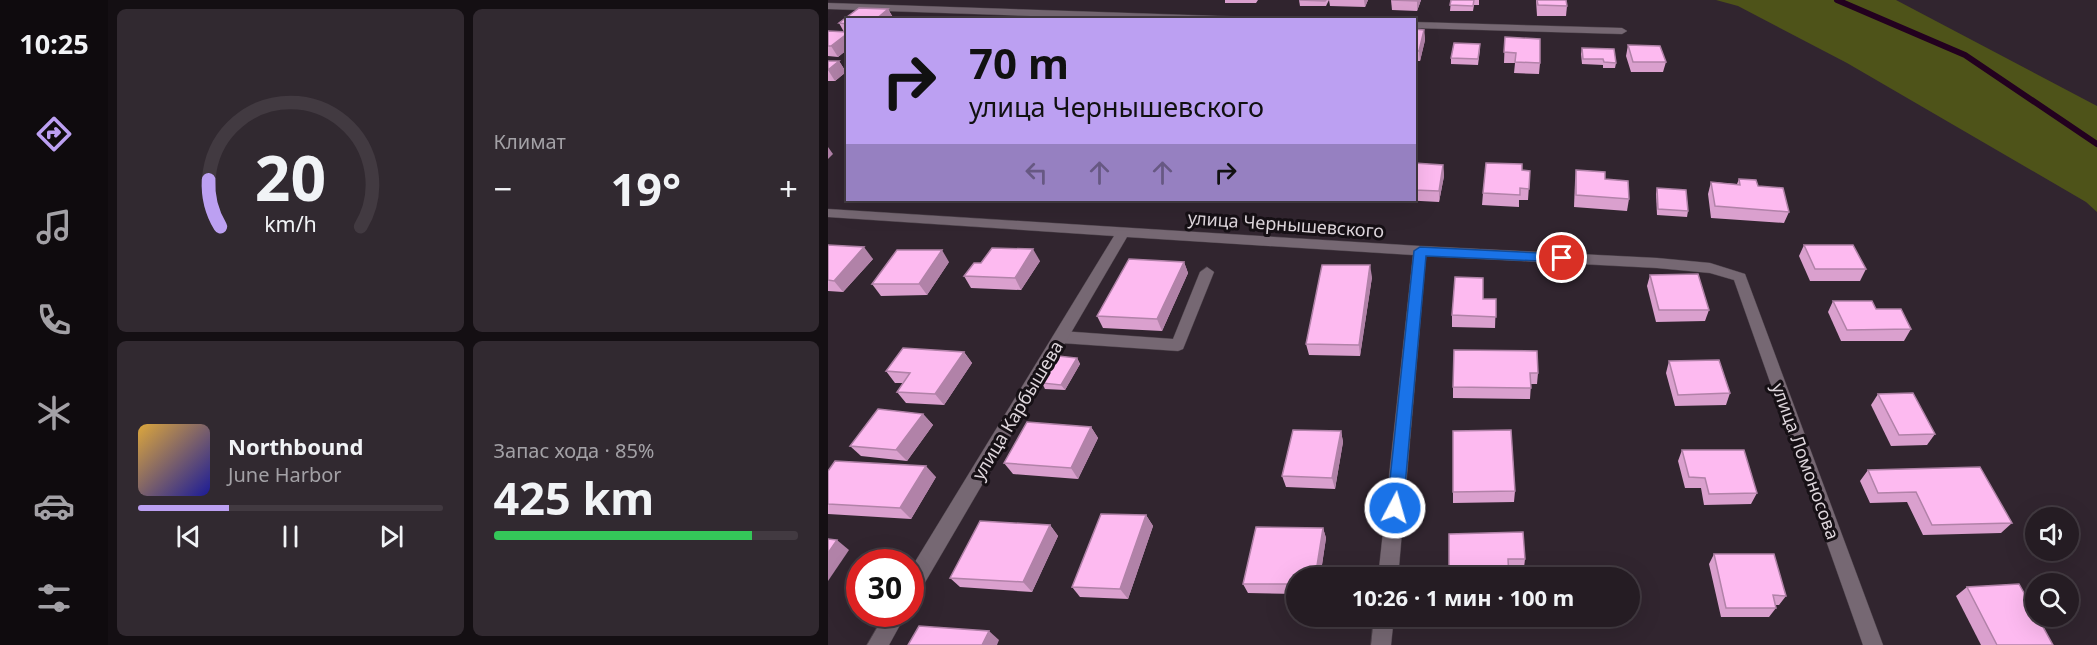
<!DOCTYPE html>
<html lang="ru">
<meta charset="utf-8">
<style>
:root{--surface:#251c23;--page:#312930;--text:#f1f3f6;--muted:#a3a1a6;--line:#423a41;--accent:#bca0f2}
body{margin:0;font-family:"Noto Sans",sans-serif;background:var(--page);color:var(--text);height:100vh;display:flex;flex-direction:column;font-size:22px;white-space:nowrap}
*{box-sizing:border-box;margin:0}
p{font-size:20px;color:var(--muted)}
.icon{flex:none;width:33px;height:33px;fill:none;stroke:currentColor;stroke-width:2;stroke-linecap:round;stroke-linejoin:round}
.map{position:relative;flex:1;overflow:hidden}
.side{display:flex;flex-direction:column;gap:9px;padding:9px;background:#140f13;width:720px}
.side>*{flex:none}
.guide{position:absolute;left:18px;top:18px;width:570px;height:183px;border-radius:0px;box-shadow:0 6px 24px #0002,0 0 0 2px var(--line);background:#bca0f2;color:#111;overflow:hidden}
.buttons{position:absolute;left:1197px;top:507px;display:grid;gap:12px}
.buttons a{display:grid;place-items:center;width:54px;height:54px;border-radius:50%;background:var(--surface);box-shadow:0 6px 24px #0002,0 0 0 2px var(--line);font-size:30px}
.speed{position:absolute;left:18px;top:549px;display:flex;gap:12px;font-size:30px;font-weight:700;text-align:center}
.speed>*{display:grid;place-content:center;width:78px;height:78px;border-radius:50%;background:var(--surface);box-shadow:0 6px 24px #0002,0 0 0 2px var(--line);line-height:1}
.speed .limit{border:9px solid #d22;background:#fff;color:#111}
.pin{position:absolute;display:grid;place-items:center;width:51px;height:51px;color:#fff;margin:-26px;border:3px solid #fff;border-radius:50%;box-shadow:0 2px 6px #0007}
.me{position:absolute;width:66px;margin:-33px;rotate:6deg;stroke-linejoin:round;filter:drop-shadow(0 0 4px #0008)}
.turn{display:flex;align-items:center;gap:21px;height:126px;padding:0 24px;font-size:27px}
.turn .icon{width:78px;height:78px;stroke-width:2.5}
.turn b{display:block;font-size:42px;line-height:51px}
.lanes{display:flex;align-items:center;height:57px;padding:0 24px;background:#0003;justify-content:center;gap:30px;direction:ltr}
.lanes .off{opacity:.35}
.big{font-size:45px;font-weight:700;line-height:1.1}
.side .tile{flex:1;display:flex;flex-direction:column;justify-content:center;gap:9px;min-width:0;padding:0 21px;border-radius:9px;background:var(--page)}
.side .dial{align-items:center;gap:0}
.dial svg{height:156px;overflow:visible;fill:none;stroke:var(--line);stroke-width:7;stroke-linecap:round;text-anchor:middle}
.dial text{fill:var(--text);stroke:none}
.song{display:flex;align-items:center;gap:18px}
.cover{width:72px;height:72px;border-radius:9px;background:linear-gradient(135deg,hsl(40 70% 55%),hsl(240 70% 35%))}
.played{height:6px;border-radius:3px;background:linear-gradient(90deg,var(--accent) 30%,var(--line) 30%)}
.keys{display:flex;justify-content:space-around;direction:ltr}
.heat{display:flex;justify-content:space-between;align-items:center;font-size:33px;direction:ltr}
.charge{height:9px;border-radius:4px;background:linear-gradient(90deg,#34c759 85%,var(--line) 0)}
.side .tiles{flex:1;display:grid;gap:9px;grid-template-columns:repeat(2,1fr)}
.trip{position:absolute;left:458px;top:567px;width:354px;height:60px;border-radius:30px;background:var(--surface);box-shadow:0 6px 24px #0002,0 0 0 2px var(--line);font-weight:700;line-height:60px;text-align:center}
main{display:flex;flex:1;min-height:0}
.tab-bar{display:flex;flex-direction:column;width:108px;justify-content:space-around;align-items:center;background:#0f0b0e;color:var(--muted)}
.tab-bar .icon{width:42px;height:42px}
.tab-bar .on{color:var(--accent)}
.tab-bar b{font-size:27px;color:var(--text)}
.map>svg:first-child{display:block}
.green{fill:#4e5319}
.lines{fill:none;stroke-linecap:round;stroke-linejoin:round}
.stream{stroke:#23011f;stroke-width:6}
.lane-casing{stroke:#4c424a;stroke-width:1}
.street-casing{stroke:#4c424a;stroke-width:1}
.lane{fill:#766873;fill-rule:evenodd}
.street{fill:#766873;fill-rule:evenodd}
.wall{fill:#daa0ce}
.shaded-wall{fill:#b182a8}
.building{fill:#fdbaf0;stroke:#b182a8;stroke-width:1.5}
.route{fill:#1a73e8;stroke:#114b97;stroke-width:1.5}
.labels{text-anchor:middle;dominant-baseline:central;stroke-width:6;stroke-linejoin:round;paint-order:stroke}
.street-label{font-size:18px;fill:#ded6dc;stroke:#161015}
</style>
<main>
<nav class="tab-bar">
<b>10:25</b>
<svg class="icon on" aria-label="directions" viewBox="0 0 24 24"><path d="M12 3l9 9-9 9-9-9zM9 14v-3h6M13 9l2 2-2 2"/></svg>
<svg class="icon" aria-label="music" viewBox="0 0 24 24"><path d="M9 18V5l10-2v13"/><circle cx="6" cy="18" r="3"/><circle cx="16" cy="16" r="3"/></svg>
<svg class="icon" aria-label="phone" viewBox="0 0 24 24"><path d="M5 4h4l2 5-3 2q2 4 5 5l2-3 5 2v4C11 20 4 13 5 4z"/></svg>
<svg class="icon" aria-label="climate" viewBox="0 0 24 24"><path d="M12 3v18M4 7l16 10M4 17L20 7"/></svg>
<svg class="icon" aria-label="car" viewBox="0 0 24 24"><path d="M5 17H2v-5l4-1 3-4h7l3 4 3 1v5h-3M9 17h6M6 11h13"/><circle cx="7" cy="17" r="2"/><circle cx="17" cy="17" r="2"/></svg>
<svg class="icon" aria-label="filters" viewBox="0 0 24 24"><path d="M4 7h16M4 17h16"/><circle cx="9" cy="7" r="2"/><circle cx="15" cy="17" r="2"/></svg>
</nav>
<section class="side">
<div class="tiles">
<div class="tile dial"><svg viewBox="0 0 100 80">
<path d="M14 69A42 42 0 1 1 86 69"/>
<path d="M14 69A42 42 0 0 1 8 45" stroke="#bca0f2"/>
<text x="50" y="56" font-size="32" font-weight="700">20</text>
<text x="50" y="72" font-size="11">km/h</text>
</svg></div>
<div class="tile"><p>Климат</p>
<div class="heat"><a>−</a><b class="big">19°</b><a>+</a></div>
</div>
<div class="tile">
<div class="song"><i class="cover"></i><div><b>Northbound</b><p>June Harbor</p></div></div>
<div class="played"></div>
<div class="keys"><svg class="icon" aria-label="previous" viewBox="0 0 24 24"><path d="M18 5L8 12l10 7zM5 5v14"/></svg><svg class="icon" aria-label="pause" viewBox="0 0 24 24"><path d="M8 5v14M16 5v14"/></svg><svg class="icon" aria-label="next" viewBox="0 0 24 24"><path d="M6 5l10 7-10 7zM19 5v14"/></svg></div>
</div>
<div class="tile"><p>Запас хода · 85%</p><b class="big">425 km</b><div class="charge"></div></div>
</div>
</section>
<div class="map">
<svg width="1269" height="645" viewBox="0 0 1269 645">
<rect width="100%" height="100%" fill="#31252f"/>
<polygon class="green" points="888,0 1068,0 1269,106 1269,212 1258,202 1019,63 910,6"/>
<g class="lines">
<polyline class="stream" points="1009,0 1137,55 1269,144"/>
<g class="lane-casing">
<polygon id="lane" points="379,267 386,272 355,349 350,351 233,343 228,341 225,337 228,333 233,331 345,339 372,272"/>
</g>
<g class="street-casing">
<g id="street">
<polygon points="0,3 420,17 424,20 320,20 0,9"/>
<polygon points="586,22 794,28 799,31 794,34 586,28"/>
<polygon points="0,209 592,246 829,258 882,263 917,274 1055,645 1035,645 906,280 882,273 829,268 598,256 570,578 550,578 585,255 299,237 89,596 82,598 82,570 286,236 0,217"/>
<polygon points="57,614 78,614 61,645 39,645"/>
<polygon points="546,616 566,616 563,645 543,645"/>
</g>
</g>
<use href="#lane" class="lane"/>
<use href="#street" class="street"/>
</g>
<g class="wall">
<polygon points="397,0 430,0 428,3 397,3"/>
<polygon points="471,0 501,0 498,6 472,6"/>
<polygon points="501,0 540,0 537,7 502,6"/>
<polygon points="563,0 593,0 589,11 564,10"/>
<polygon points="623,0 651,0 651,5 646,5 645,11 622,11"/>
<polygon points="708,0 739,6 738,16 709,16"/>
<polygon points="31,8 60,9 66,19 20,20 20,49 10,57 0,56 0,31 16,32 11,23"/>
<polygon points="586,29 596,30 597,40 592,61 586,61"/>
<polygon points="677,37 712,63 711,74 686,73 687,63 676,63"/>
<polygon points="800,45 838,62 835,72 803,72 798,56"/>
<polygon points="754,48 788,63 787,68 775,68 775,65 754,64 753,54"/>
<polygon points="652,49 650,65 623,64 623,58"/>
<polygon points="0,61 11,61 18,72 7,81 0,81"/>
<polygon points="586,163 615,165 616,176 611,202 574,200 586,200"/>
<polygon points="748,170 777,179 801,199 799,211 746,207 747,181"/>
<polygon points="702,171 700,200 691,200 691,207 654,205 655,193"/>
<polygon points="911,179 930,186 961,212 956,223 883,218 880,194 883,182 909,184"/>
<polygon points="829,188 860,211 859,217 829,215 828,194"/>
<polygon points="0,245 45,259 15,292 0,291"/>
<polygon points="976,245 1038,269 1032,281 982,281 971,256"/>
<polygon points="212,261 193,290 143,288 136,276 153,263"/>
<polygon points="121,262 99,295 53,296 44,284"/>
<polygon points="356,262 360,273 334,331 275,328 269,316"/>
<polygon points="822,275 881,310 877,321 828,322 819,286"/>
<polygon points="544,277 532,356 481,355 478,344"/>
<polygon points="655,299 668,299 667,328 624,327 624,315"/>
<polygon points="1005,301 1048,309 1083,329 1076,341 1013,341 1000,312"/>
<polygon points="709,351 710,373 709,384 703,384 702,399 625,398 625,387"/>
<polygon points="136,352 144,363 116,405 78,403 69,392 75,383 67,383 58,371"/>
<polygon points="249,358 252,364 237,390 217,389 214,383"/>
<polygon points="841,361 902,393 898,405 847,406 838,373"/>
<polygon points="1050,394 1107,434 1099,445 1063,446 1043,405"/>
<polygon points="95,414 105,425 79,461 33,456 22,446"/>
<polygon points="263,427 270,438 250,479 185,474 176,463"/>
<polygon points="513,431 515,442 507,489 458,487 454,476"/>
<polygon points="625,431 687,491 686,502 625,503"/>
<polygon points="854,450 929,493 923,504 876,505 873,488 857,488 850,461"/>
<polygon points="1040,470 1184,523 1173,533 1095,535 1079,502 1042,503 1032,481"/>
<polygon points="0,471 108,477 83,519 0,514"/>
<polygon points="318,515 325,526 300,599 252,597 244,587"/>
<polygon points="222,525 230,536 204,592 132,587 122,578"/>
<polygon points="495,528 498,538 492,578 468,578 468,594 420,593 415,584"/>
<polygon points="621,534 697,559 696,568 681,569"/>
<polygon points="886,554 958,596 951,605 947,605 948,608 941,617 893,617 881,564"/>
<polygon points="1139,587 1225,645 1153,645 1128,596"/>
</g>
<g class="shaded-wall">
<polygon points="536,0 540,0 537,7"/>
<polygon points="589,0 593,0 589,11"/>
<polygon points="60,9 66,20 47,20"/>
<polygon points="596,30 597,40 592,61 591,51"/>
<polygon points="20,33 20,49 10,57 3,46"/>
<polygon points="11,61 18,72 7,81 0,70"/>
<polygon points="0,147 5,154 0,159"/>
<polygon points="615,165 616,176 611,202 611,191"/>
<polygon points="36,247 45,259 15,292 6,281"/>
<polygon points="205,249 212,261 193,290 187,278"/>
<polygon points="114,250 121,262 99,295 91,284"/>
<polygon points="356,262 360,273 334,331 329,319"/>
<polygon points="542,265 544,277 532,356 531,345"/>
<polygon points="136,352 144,363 116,405 107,394"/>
<polygon points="249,358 252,364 237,390 233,385"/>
<polygon points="95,414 105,425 79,461 68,450"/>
<polygon points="263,427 270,438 250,479 243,468"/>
<polygon points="513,431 515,442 507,489 504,478"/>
<polygon points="98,466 108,477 83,519 72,508"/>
<polygon points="318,515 325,526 300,599 292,589"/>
<polygon points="222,525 230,536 204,592 195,582"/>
<polygon points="495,528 498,538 492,578 487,578"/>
<polygon points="9,540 21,550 0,581 0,553"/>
<polygon points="161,631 171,640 169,645 154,645"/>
</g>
<g class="building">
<polygon points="471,0 498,0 497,1"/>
<polygon points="563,0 589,0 589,1"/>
<polygon points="623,0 646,0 645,6 622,5"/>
<polygon points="709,0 738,0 739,6 710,5"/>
<polygon points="31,8 60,9 47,20 20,20 20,24 11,23"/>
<polygon points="586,29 596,30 591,51 586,51"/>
<polygon points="0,31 20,32 20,33 3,46 0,46"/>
<polygon points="677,37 712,39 712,63 687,62 688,53 676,52"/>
<polygon points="626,43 652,44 650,59 623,58"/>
<polygon points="800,45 832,46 838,62 805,62"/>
<polygon points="754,48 786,49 788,63 776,62 775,59 755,59"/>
<polygon points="0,61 11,61 0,70"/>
<polygon points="586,163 615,165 611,191 586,190"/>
<polygon points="658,163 694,164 694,170 702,171 701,189 692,188 692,195 655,193"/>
<polygon points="748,170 777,172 777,179 800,181 801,199 748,195"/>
<polygon points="911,179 928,180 930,186 955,188 961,212 887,206 883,182 912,185"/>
<polygon points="829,188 858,190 860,211 830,209"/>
<polygon points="0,245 36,247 6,281 0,280"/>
<polygon points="976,245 1025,245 1038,269 987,269"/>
<polygon points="164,248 205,249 187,278 136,276 146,263 153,263"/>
<polygon points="69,250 114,250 91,284 44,284"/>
<polygon points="301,259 356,262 329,319 269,316"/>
<polygon points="494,265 542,265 531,345 478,344"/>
<polygon points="870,274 881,310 831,310 822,275"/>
<polygon points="627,277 655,278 655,299 668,299 668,317 624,315"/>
<polygon points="1005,301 1044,301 1048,309 1073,309 1083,329 1019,330"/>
<polygon points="75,348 136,352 107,394 69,392 82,373 58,371"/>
<polygon points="626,350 709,351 710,373 702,373 703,388 625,387"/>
<polygon points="230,356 249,358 233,385 214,383"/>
<polygon points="891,360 902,393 850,395 841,361"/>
<polygon points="1085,393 1107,434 1071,435 1050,394"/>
<polygon points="50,409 95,414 68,450 22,446"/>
<polygon points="199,422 263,427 243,468 176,463"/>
<polygon points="465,430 513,431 504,478 454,476"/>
<polygon points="683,430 687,491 625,492 625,431"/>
<polygon points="854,450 916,450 929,493 881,494 877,478 861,477"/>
<polygon points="7,461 98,466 72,508 0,504 0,471"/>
<polygon points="1152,467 1184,523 1104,525 1088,492 1050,493 1040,470"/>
<polygon points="273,514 318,515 292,589 244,587"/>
<polygon points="152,521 222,525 195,582 122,578"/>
<polygon points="428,527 495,528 487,578 468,578 468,584 415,584"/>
<polygon points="695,532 697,559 680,559 681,578 621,578 621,534"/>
<polygon points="0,539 9,540 0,553"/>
<polygon points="886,554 946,554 958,596 945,595 948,608 898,608"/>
<polygon points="1191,584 1208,614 1208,616 1209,616 1225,645 1169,645 1139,587"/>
<polygon points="91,626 161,631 154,645 80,645"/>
</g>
<polygon class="route" points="592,247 734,254 741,258 734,262 598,256 575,508 573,513 567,515 561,513 559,508 586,251"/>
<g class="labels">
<g class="street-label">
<text transform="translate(458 224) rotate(4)">улица Чернышевского</text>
<text transform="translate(189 410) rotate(-59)">улица Карбышева</text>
<text transform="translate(978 461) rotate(70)">улица Ломоносова</text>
</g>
</g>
</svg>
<div class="buttons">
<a><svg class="icon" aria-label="sound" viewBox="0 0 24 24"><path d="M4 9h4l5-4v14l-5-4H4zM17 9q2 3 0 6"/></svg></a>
<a><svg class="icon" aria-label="search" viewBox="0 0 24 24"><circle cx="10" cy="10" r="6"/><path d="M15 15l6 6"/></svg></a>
</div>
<div class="speed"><div class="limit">30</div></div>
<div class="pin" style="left:734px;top:258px;background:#d93025"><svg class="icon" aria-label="arrive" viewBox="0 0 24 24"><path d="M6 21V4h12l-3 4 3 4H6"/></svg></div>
<svg class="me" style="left:567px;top:508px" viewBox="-20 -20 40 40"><circle r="17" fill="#1a73e8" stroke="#fff" stroke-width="3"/><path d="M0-11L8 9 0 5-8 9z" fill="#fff"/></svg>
<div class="trip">10:26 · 1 мин · 100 m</div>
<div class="guide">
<div class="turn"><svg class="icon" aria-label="right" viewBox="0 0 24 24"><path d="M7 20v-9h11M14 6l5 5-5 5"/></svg><div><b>70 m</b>улица Чернышевского</div></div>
<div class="lanes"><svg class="icon off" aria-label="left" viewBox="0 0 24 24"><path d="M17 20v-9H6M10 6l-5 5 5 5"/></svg><svg class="icon off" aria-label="ahead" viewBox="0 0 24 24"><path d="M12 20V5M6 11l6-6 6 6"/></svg><svg class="icon off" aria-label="ahead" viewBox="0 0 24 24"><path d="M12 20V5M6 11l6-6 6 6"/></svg><svg class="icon" aria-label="right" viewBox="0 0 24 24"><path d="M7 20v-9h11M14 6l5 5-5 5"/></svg></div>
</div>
</div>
</main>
